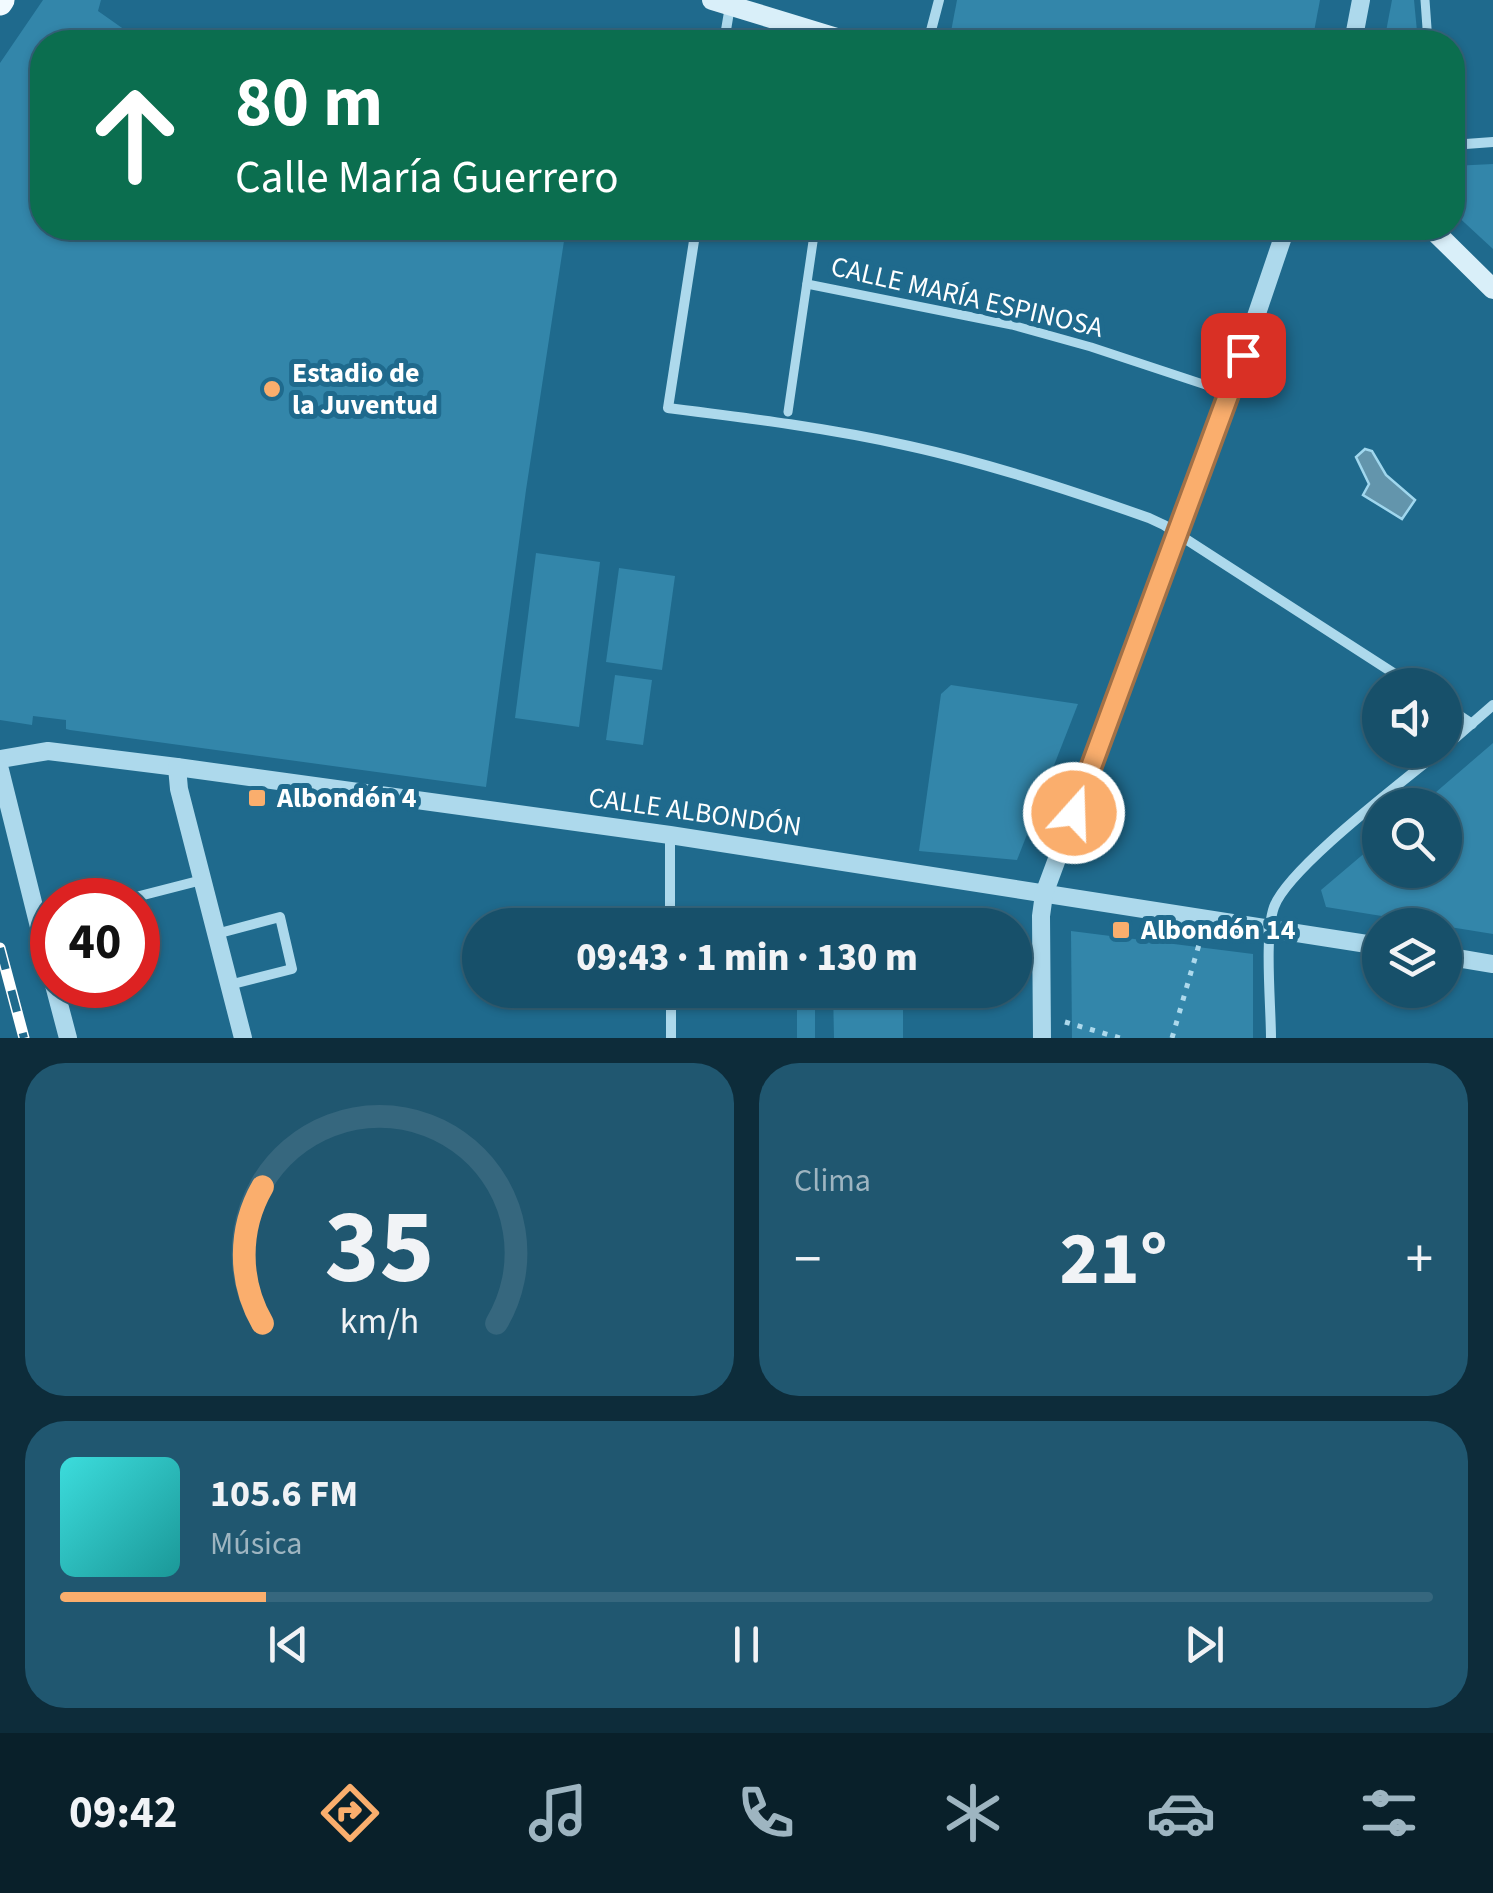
<!DOCTYPE html>
<html lang="es">
<meta charset="utf-8">
<style>
:root{--surface:#17506a;--page:#205770;--text:#f1f3f6;--muted:#9eb5c1;--line:#36677e;--accent:#faae6d}
body{margin:0;font-family:"Source Sans 3",sans-serif;background:var(--page);color:var(--text);height:100vh;display:flex;flex-direction:column;font-size:38px;white-space:nowrap}
*{box-sizing:border-box;margin:0}
p{font-size:32px;color:var(--muted)}
.icon{flex:none;width:55px;height:55px;fill:none;stroke:currentColor;stroke-width:2;stroke-linecap:round;stroke-linejoin:round}
.map{position:relative;height:1038px;overflow:hidden}
.sheet{display:flex;flex-direction:column;gap:25px;padding:25px;background:#0d2c3a;flex:1}
.sheet>*{flex:none}
.banner{position:absolute;left:30px;top:30px;width:1435px;height:210px;border-radius:40px;box-shadow:0 2px 8px #0004,0 0 0 2px var(--line);background:#0b6e4f;color:#fff;overflow:hidden}
.tools{position:absolute;left:1362px;top:668px;display:grid;gap:20px}
.tools a{display:grid;place-items:center;width:100px;height:100px;border-radius:50%;background:var(--surface);box-shadow:0 2px 8px #0004,0 0 0 2px var(--line);font-size:50px}
.speed{position:absolute;left:30px;top:878px;display:flex;gap:20px;font-size:50px;font-weight:700;text-align:center}
.speed>*{display:grid;place-content:center;width:130px;height:130px;border-radius:50%;background:var(--surface);box-shadow:0 2px 8px #0004,0 0 0 2px var(--line);line-height:1}
.speed .limit{border:15px solid #d22;background:#fff;color:#111}
.pin{position:absolute;display:grid;place-items:center;width:85px;height:85px;color:#fff;margin:-42px;border-radius:20px;box-shadow:0 5px 15px #0006}
.me{position:absolute;width:110px;margin:-55px;rotate:20deg;stroke-linejoin:round;filter:drop-shadow(0 0 8px #0008)}
.turn{display:flex;align-items:center;gap:35px;height:210px;padding:0 40px;font-size:45px}
.turn .icon{width:130px;height:130px;stroke-width:2.5}
.turn b{display:block;font-size:70px;line-height:85px}
.big{font-size:75px;font-weight:800;line-height:1.1}
.sheet .tile{flex:1;display:flex;flex-direction:column;justify-content:center;gap:15px;min-width:0;padding:0 35px;border-radius:40px;background:var(--page)}
.sheet .dial{align-items:center;gap:0}
.dial svg{height:260px;overflow:visible;fill:none;stroke:var(--line);stroke-width:7;stroke-linecap:round;text-anchor:middle}
.dial text{fill:var(--text);stroke:none}
.song{display:flex;align-items:center;gap:30px}
.cover{width:120px;height:120px;border-radius:15px;background:linear-gradient(135deg,hsl(180 70% 55%),hsl(180 70% 35%))}
.played{height:10px;border-radius:5px;background:linear-gradient(90deg,var(--accent) 15%,var(--line) 15%)}
.keys{display:flex;justify-content:space-around;direction:ltr}
.heat{display:flex;justify-content:space-between;align-items:center;font-size:55px;direction:ltr}
.sheet .tiles{flex:1;display:grid;gap:25px;grid-template-columns:1fr 1fr}
.tile:last-child{grid-column:span 2}
.trip{position:absolute;left:462px;top:908px;width:570px;height:100px;border-radius:50px;background:var(--surface);box-shadow:0 2px 8px #0004,0 0 0 2px var(--line);font-weight:800;line-height:100px;text-align:center}
.tabs{display:flex;height:160px;justify-content:space-around;align-items:center;background:#09202a;color:var(--muted)}
.tabs .icon{width:70px;height:70px}
.tabs .current{color:var(--accent)}
.tabs b{font-size:45px;color:var(--text)}
.map>svg:first-child{display:block}
.green{fill:#3386aa}
.water{fill:#6395ac;stroke:#a0d7ee;stroke-width:2.5}
.lines{fill:none;stroke-linecap:round;stroke-linejoin:round}
.path{stroke:#add9ec;stroke-width:5;stroke-dasharray:5 8;stroke-linecap:butt}
.pedestrian{stroke:#add9ec;stroke-width:9}
.minor{stroke:#add9ec;stroke-width:10}
.tertiary{stroke:#add9ec;stroke-width:18}
.secondary{stroke:#d9eff9;stroke-width:20}
.primary{stroke:#f2faff;stroke-width:25}
.rail-casing{stroke:#fff;stroke-width:11}
.rail{stroke:#1f6a8d;stroke-width:8;stroke-dasharray:22;stroke-linecap:butt}
.route-casing{stroke:#a27147;stroke-width:25}
.route{stroke:#faae6d;stroke-width:18}
.poi-dot{fill:#faae6d;stroke:#1f6a8d;stroke-width:4}
.labels{text-anchor:middle;dominant-baseline:central;stroke-width:10;stroke-linejoin:round;paint-order:stroke}
.street-label{font-size:28px;fill:#fff;stroke:#1f6a8d}
.poi-label{font-size:28px;font-weight:bold;fill:#fff;stroke:#1f6a8d;text-anchor:start}
</style>
<div class="map">
<svg width="1493" height="1038" viewBox="0 0 1493 1038">
<rect width="100%" height="100%" fill="#1f6a8d"/>
<g class="green">
<polygon points="43,0 101,0 98,11 142,42 42,42 42,228 566,228 526,490 486,787 70,730 66,729 66,720 33,716 32,725 0,720 0,63"/>
<polygon points="957,0 1320,0 1312,42 949,42"/>
<polygon points="1392,0 1414,0 1418,42 1384,42"/>
<polygon points="1493,164 1493,249 1453,212 1452,166"/>
<polygon points="536,553 600,562 579,727 515,718"/>
<polygon points="619,568 675,576 662,670 606,662"/>
<polygon points="615,675 652,680 643,745 606,740"/>
<polygon points="951,685 1078,704 1017,860 919,851 941,694"/>
<polygon points="1493,743 1493,934 1326,907 1321,890 1380,840 1380,870 1445,870 1445,805 1421,805"/>
<polygon points="1071,931 1253,954 1253,1038 1072,1038"/>
<polygon points="833,990 903,990 903,1038 834,1038"/>
<rect x="797" y="1002" width="18" height="36"/>
</g>
<polygon class="water" points="1365,449 1372,451 1386,475 1415,500 1402,519 1363,495 1369,484 1356,457"/>
<g class="lines">
<g class="path">
<polyline points="1065,1022 1120,1038"/>
<polyline points="1172,1038 1200,941"/>
</g>
<g class="pedestrian">
<polyline points="1425,0 1428,42"/>
<polyline points="807,284 1012,325 1091,347 1230,393"/>
<polyline points="788,412 815,228"/>
</g>
<g class="minor">
<polyline points="724,42 730,6"/>
<polyline points="928,42 939,0"/>
<polyline points="1452,145 1493,142"/>
<path d="M696 228 668 408C748 418 829 428 909 446 991 464 1070 490 1149 518L1164 525 1412 685"/>
<polyline points="1445,706 1472,724"/>
<polyline points="1445,747 1493,705"/>
<polyline points="670,835 670,925"/>
<polyline points="124,900 202,880"/>
<polyline points="216,934 280,917 292,969 229,985"/>
<polyline points="671,990 671,1038"/>
<path d="M1271 1038C1271 1006 1264 935 1274 907 1288 868 1404 781 1441 750"/>
</g>
<g class="tertiary">
<polyline points="1353,42 1361,0"/>
<polyline points="0,759 48,751 177,767 670,835 1380,946"/>
<polyline points="177,767 179,789 243,1038"/>
<polyline points="0,770 52,979"/>
<polyline points="1445,956 1493,964"/>
<polyline points="54,985 68,1038"/>
<polyline points="1042,1038 1041,916 1044,894 1230,393 1286,228"/>
</g>
<g class="secondary">
<polyline points="712,0 850,42"/>
<polyline points="1431,228 1493,289"/>
</g>
<polyline class="primary" points="0,3 2,0"/>
<g class="rail-casing">
<polyline id="rail" points="0,948 24,1038"/>
</g>
<use href="#rail" class="rail"/>
</g>
<g class="lines">
<g class="route-casing">
<polyline id="route" points="1074,813 1243,355"/>
</g>
<use href="#route" class="route"/>
</g>
<g class="poi-dot">
<circle cx="272" cy="389" r="10"/>
<rect x="247" y="788" width="20" height="20" rx="5"/>
<rect x="1111" y="920" width="20" height="20" rx="5"/>
</g>
<g class="labels">
<g class="street-label">
<text transform="translate(967 297) rotate(13)">CALLE MARÍA ESPINOSA</text>
<text transform="translate(695 812) rotate(8)">CALLE ALBONDÓN</text>
</g>
<g class="poi-label">
<text x="292" y="373">Estadio de<tspan x="292" dy="32">la Juventud</tspan></text>
<text x="277" y="798">Albondón 4</text>
<text x="1141" y="930">Albondón 14</text>
</g>
</g>
</svg>
<div class="tools">
<a><svg class="icon" aria-label="sound" viewBox="0 0 24 24"><path d="M4 9h4l5-4v14l-5-4H4zM17 9q2 3 0 6"/></svg></a>
<a><svg class="icon" aria-label="search" viewBox="0 0 24 24"><circle cx="10" cy="10" r="6"/><path d="M15 15l6 6"/></svg></a>
<a><svg class="icon" aria-label="layers" viewBox="0 0 24 24"><path d="M12 4l9 5-9 5-9-5zM3 14l9 5 9-5"/></svg></a>
</div>
<div class="speed"><div class="limit">40</div></div>
<div class="pin" style="left:1243px;top:355px;background:#d93025"><svg class="icon" aria-label="arrive" viewBox="0 0 24 24"><path d="M6 21V4h12l-3 4 3 4H6"/></svg></div>
<svg class="me" style="left:1074px;top:813px" viewBox="-20 -20 40 40"><circle r="17" fill="#faae6d" stroke="#fff" stroke-width="3"/><path d="M0-11L8 9 0 5-8 9z" fill="#fff"/></svg>
<div class="trip">09:43 · 1 min · 130 m</div>
<div class="banner">
<div class="turn"><svg class="icon" aria-label="ahead" viewBox="0 0 24 24"><path d="M12 20V5M6 11l6-6 6 6"/></svg><div><b>80 m</b>Calle María Guerrero</div></div>
</div>
</div>
<section class="sheet">
<div class="tiles">
<div class="tile dial"><svg viewBox="0 0 100 80">
<path d="M14 69A42 42 0 1 1 86 69"/>
<path d="M14 69A42 42 0 0 1 14 27" stroke="#faae6d"/>
<text x="50" y="56" font-size="32" font-weight="700">35</text>
<text x="50" y="72" font-size="11">km/h</text>
</svg></div>
<div class="tile"><p>Clima</p>
<div class="heat"><a>−</a><b class="big">21°</b><a>+</a></div>
</div>
<div class="tile">
<div class="song"><i class="cover"></i><div><b>105.6 FM</b><p>Música</p></div></div>
<div class="played"></div>
<div class="keys"><svg class="icon" aria-label="previous" viewBox="0 0 24 24"><path d="M18 5L8 12l10 7zM5 5v14"/></svg><svg class="icon" aria-label="pause" viewBox="0 0 24 24"><path d="M8 5v14M16 5v14"/></svg><svg class="icon" aria-label="next" viewBox="0 0 24 24"><path d="M6 5l10 7-10 7zM19 5v14"/></svg></div>
</div>
</div>
</section>
<nav class="tabs">
<b>09:42</b>
<svg class="icon current" aria-label="directions" viewBox="0 0 24 24"><path d="M12 3l9 9-9 9-9-9zM9 14v-3h6M13 9l2 2-2 2"/></svg>
<svg class="icon" aria-label="music" viewBox="0 0 24 24"><path d="M9 18V5l10-2v13"/><circle cx="6" cy="18" r="3"/><circle cx="16" cy="16" r="3"/></svg>
<svg class="icon" aria-label="phone" viewBox="0 0 24 24"><path d="M5 4h4l2 5-3 2q2 4 5 5l2-3 5 2v4C11 20 4 13 5 4z"/></svg>
<svg class="icon" aria-label="climate" viewBox="0 0 24 24"><path d="M12 3v18M4 7l16 10M4 17L20 7"/></svg>
<svg class="icon" aria-label="car" viewBox="0 0 24 24"><path d="M5 17H2v-5l4-1 3-4h7l3 4 3 1v5h-3M9 17h6M6 11h13"/><circle cx="7" cy="17" r="2"/><circle cx="17" cy="17" r="2"/></svg>
<svg class="icon" aria-label="filters" viewBox="0 0 24 24"><path d="M4 7h16M4 17h16"/><circle cx="9" cy="7" r="2"/><circle cx="15" cy="17" r="2"/></svg>
</nav>
